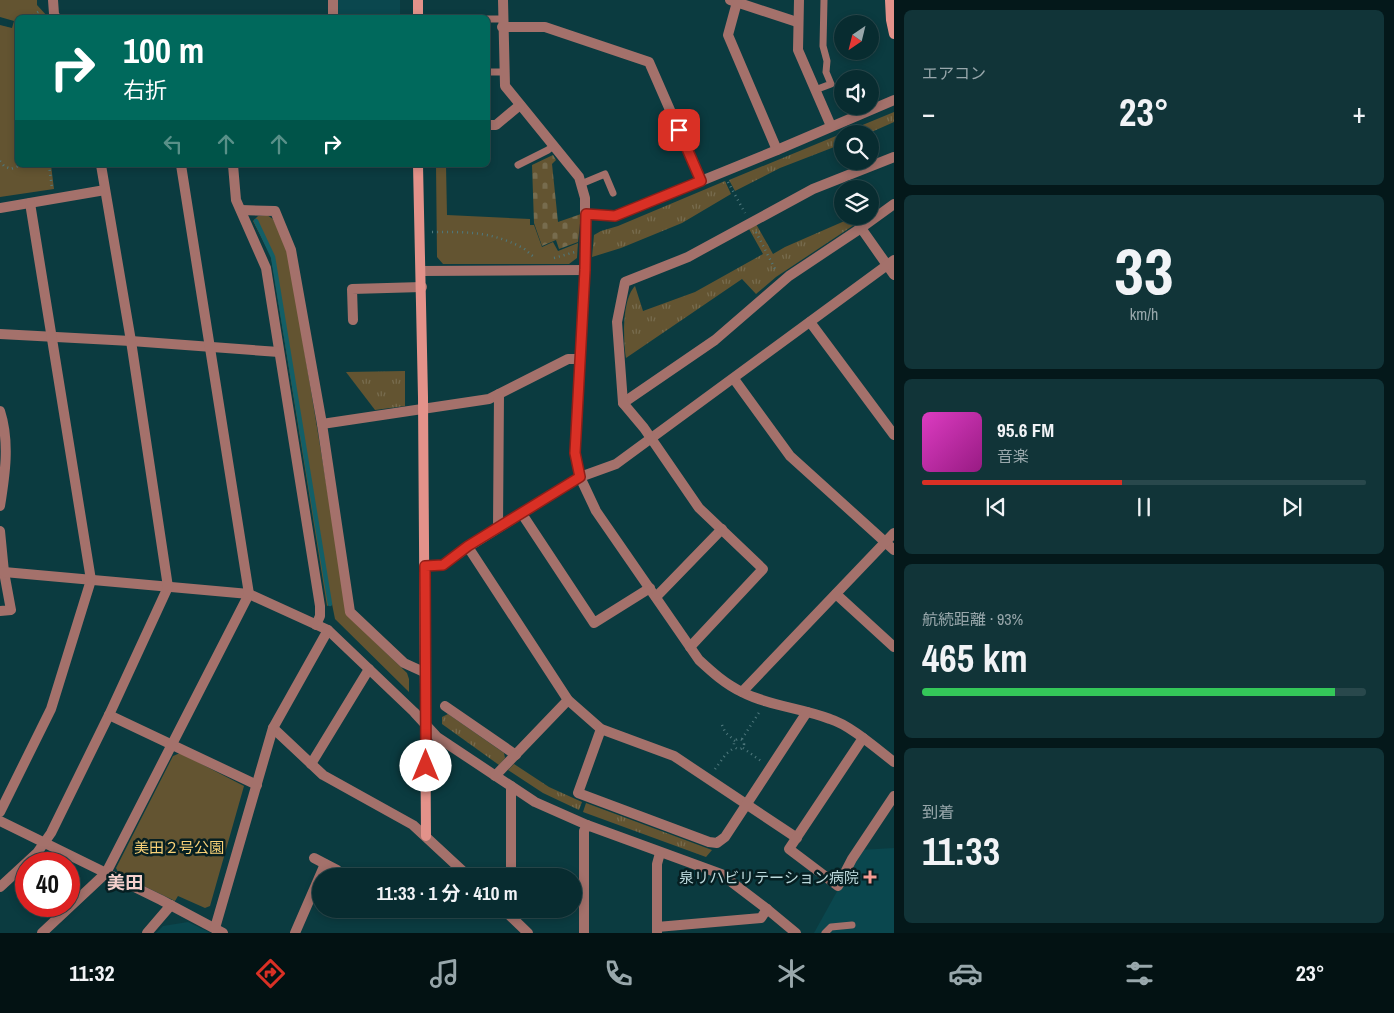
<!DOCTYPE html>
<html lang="ja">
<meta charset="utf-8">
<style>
:root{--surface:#082c30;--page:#113438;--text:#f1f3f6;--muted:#98a7ab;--line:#29484c;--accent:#d93025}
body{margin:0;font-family:"Archivo Narrow","Noto Sans JP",sans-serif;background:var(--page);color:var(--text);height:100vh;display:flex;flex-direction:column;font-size:19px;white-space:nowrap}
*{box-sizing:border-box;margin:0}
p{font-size:16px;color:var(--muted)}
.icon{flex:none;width:28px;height:28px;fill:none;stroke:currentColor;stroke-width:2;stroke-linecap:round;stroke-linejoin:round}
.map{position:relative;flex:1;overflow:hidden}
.details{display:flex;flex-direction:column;gap:10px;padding:10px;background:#04181a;width:500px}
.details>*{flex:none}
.hud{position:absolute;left:15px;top:15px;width:475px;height:152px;border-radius:8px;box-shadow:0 2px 8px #0003,0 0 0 1px var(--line);background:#00695c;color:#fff;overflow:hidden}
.needle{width:32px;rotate:215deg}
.controls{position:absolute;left:834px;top:15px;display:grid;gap:10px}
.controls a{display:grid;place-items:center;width:45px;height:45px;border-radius:50%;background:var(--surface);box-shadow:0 2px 8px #0003,0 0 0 1px var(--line);font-size:25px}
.speed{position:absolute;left:15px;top:852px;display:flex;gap:10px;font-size:25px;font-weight:700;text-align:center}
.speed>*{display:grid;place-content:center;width:65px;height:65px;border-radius:50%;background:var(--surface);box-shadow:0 2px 8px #0003,0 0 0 1px var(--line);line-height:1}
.speed .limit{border:8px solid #d22;background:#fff;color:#111}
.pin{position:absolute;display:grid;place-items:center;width:42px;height:42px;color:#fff;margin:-21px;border-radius:10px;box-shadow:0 2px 8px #0006}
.me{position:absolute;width:55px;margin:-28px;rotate:0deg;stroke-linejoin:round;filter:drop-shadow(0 0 4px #0008)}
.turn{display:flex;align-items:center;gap:18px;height:105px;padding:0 25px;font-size:22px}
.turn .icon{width:65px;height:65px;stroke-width:2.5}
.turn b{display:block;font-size:35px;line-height:42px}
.lanes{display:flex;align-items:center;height:48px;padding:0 25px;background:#0003;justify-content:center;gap:25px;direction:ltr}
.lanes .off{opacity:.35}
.big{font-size:38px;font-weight:700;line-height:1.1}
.details .tile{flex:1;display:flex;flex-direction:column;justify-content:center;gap:8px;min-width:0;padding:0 18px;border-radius:8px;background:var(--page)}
.details .dial{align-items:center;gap:0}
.dial b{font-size:65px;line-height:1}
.song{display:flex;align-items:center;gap:15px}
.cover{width:60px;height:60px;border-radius:8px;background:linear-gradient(135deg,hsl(310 70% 55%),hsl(310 70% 35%))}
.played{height:5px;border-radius:2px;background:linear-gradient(90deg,var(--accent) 45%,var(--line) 45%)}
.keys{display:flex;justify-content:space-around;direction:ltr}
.heat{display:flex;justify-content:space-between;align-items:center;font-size:28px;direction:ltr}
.charge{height:8px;border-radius:4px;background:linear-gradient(90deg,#34c759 93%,var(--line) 0)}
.trip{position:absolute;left:312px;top:868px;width:270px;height:50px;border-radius:25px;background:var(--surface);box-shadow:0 2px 8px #0003,0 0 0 1px var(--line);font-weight:700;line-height:50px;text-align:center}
.menu{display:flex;height:80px;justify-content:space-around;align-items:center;background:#031213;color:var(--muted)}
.menu .icon{width:35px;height:35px}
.menu .current{color:var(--accent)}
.menu b{font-size:22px;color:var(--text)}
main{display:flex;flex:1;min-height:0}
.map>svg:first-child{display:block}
.built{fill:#0a474e}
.grass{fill:url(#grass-tufts)}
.cemetery{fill:url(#cemetery-stones)}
.park{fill:#635431}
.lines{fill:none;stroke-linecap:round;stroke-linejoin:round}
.stream{stroke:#135f67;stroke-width:4.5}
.path{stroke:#50797d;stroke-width:2.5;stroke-dasharray:1 4;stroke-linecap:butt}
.lane{stroke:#a4716b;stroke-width:7}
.street{stroke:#a4716b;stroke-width:10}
.secondary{stroke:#e3928a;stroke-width:10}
.route-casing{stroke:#8d1f18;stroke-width:12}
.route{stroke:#d93025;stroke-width:9}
.poi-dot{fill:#f59c93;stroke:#061f22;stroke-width:2}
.labels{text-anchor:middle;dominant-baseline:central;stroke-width:5;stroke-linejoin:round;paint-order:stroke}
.park-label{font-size:15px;fill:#f9d177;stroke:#061f22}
.poi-label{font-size:15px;fill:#bbd8db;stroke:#061f22;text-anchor:end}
.quarter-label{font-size:18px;font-weight:bold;fill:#f4d1cd;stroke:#061f22}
</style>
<main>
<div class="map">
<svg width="894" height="933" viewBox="0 0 894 933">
<defs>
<pattern id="grass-tufts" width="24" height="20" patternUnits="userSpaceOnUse" patternTransform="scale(1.25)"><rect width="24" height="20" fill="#635431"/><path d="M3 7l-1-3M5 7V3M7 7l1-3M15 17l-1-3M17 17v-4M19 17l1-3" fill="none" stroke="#776c4e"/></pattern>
<pattern id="cemetery-stones" width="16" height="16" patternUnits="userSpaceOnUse" patternTransform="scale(1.25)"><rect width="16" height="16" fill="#635431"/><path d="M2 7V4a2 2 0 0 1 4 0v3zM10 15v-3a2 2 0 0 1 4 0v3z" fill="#776c4e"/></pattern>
</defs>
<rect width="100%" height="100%" fill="#0b3b40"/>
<g class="built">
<rect x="338" y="0" width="62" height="17"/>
<polygon points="894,848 894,933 814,933 860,850"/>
<polygon points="188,922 211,933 156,933 163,926"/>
</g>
<g class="grass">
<polygon points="894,112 894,122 867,134 842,134 842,144 780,168 735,191 729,180"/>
<polygon points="725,181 731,194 682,223 621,248 592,257 594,235 601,231 618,226"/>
<path d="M856 216 866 217 776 277 756 294 742 279 626 358C623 340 622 299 635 286L643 311 695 292 763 254 749 229 756 224 773 254 785 247Z"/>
<polygon points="405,371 405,406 375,410 346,372"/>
<polygon points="448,714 504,753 505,758 499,765 442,724 442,717"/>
<polygon points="514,764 549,787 582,802 579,810 543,793 508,770"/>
<polygon points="586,803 712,850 706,857 583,812"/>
</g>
<polygon class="cemetery" points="553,155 556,160 552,164 558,222 581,214 578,242 559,249 556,240 542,246 534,223 532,165"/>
<g class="park">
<polygon points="0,0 37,0 37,5 48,17 18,18 18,165 51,165 54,189 0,197 0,25 12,28 14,21 0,17"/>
<polygon points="436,165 446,165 447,215 530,219 530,225 534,225 542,247 553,242 558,251 578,243 577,258 569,264 443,264 437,257"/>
<polygon points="267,215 273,219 288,251 348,616 407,673 409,679 409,692 335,619 332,604 327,606 271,256 253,221 258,216"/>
<polygon points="180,753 244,786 210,906 205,908 178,896 175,901 119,874 116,868 173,756"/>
</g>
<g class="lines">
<polyline class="stream" points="256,221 273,257 330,604"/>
<g class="path">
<polyline points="29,18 41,10"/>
<polyline points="0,161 4,166 11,169 21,165"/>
<polyline points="49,165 52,188"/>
<polyline points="728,182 745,213"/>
<path d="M432 232C466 232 489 231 521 247 526 249 530 255 536 258"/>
<polyline points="756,232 776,271"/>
<polyline points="554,258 575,252"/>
<polyline points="722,725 725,732 735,741"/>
<circle cx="739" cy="744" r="5"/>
<polyline points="742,739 760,711"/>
<polyline points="743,748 761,761"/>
<polyline points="715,769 726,754 735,747"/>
</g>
<g class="lane">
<polyline points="488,19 502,19"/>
<polyline points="488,72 504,72"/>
<polyline points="815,90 831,84 826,72 827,61 823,46 824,0"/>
<polyline points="518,165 548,150 553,146"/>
<polyline points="581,184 605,174 613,193"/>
<polyline points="825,933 831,927 852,925"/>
</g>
<g class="street">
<polyline points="53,0 54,14 56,18"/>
<polyline points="333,0 333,18"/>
<path d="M503 0 505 86 579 177 585 198V270L575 453 580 477 596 511 699 660C712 672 725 684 742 692 769 706 802 708 830 719 850 725 877 749 894 762"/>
<polyline points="730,0 797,22"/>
<polyline points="799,0 798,50 831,126"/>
<polyline points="737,2 728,35 777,150"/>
<polyline points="502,27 545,27 649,62 701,181"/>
<polyline points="488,125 496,125 520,105"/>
<polyline points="233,165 236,200 266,268 320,606 320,616 316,625"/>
<polyline points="0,208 105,190"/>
<polyline points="241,210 275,211 291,250 322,424 350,612 404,663 426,673"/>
<polyline points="586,214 615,216 777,150 894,100"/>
<polyline points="861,228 894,275"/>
<polyline points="421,271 585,270"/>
<polyline points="353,320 352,289 422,287"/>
<polyline points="810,322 894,435"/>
<polyline points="0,334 131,341 279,352"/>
<polyline points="734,379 790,456 894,550"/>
<polyline points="623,403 715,340 789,276 861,228 894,204"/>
<path d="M0 411C10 442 5 475 0 506"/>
<polyline points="322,424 489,399 568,359 579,359"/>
<polyline points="522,514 594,623 650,588"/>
<polyline points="498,528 499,394"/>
<polyline points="0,531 4,572 11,610 0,611"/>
<polyline points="468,547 568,700 601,729 674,756 797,838"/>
<polyline points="425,566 443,565 468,547 580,477 616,464 894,260"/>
<polyline points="4,572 249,594 328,630 414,712 437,737 535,802 587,825 721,874 767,909 796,933"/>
<polyline points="836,594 894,647"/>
<polyline points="656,597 722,529"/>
<polyline points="690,647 763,569 699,508 644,428 623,403 617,322 625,282 688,257 813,189 894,157"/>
<polyline points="742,692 894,533"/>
<polyline points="445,706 516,755"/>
<polyline points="109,715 257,785"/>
<polyline points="273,728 323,775 413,825 468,876"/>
<polyline points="601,729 578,793 709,842 717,843 725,837 807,712"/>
<polyline points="863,738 789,849 838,886 852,859 894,796"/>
<polyline points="311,764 369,669"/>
<polyline points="495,776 568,700"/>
<polyline points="511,786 511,876"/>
<polyline points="0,812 51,709 91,580 30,203"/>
<polyline points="0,821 161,900 223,933"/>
<polyline points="314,858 337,870"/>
<polyline points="0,887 37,853 51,833 109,715 168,587 131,341 101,165"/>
<polyline points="503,909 528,933"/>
<polyline points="657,927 761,918 767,909"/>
<polyline points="215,928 273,728 328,630"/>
<polyline points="657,932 657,864 660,853"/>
<polyline points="42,933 106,873 249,594 181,165"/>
<polyline points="147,933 171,905"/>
<polyline points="295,933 325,864"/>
<polyline points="584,933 584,831 587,825"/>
</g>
<g class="secondary">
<polyline points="418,0 418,18"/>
<polyline points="890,0 891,20 894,34"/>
<polyline points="418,165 423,397 426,836"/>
</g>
</g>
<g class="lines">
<g class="route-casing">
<polyline id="route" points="426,766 425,566 443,565 468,546 580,477 575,453 585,270 586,214 615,216 701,181 679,130"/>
</g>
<use href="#route" class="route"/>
</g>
<path class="poi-dot" d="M867.5 869.5h5v5h5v5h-5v5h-5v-5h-5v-5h5z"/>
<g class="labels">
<g class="park-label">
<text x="179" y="847">美田２号公園</text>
</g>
<g class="poi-label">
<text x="859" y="877">泉リハビリテーション病院</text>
</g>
<g class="quarter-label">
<text x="125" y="882">美田</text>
</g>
</g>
</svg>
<div class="controls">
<a><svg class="needle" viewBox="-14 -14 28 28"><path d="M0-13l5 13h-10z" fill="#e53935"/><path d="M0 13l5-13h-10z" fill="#98a7ab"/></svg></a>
<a><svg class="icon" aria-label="sound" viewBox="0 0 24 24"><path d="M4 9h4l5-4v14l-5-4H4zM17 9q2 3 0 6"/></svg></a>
<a><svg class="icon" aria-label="search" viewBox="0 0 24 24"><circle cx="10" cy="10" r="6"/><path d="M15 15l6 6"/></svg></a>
<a><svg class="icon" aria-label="layers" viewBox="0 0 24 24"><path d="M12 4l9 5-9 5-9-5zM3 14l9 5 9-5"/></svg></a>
</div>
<div class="speed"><div class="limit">40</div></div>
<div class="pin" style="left:679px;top:130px;background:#d93025"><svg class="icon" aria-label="arrive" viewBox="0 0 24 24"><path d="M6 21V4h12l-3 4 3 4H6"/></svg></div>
<svg class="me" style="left:426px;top:766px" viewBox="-20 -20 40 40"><circle r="19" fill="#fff"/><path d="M0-13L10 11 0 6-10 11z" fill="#d93025"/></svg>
<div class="trip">11:33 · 1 分 · 410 m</div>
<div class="hud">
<div class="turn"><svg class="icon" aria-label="right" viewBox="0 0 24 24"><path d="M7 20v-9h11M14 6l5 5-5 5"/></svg><div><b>100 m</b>右折</div></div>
<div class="lanes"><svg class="icon off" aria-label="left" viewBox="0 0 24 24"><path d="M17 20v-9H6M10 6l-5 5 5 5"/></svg><svg class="icon off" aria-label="ahead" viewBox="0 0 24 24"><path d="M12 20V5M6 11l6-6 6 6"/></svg><svg class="icon off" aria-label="ahead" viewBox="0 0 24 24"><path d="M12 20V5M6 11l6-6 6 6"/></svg><svg class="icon" aria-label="right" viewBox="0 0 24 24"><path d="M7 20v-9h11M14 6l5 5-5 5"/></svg></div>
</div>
</div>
<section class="details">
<div class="tile"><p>エアコン</p>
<div class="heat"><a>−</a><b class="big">23°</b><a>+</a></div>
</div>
<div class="tile dial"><b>33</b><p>km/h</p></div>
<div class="tile">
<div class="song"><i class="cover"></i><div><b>95.6 FM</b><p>音楽</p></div></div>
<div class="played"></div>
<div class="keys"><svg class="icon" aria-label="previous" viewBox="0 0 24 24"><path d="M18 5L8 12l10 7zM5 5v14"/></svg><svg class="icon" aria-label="pause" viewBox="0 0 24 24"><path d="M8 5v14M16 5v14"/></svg><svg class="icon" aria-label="next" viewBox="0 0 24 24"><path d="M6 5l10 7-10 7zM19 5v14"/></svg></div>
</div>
<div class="tile"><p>航続距離 · 93%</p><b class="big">465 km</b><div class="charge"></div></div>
<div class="tile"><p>到着</p><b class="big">11:33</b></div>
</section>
</main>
<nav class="menu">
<b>11:32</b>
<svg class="icon current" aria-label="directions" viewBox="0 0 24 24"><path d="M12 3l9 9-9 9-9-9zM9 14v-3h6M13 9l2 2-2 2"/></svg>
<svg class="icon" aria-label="music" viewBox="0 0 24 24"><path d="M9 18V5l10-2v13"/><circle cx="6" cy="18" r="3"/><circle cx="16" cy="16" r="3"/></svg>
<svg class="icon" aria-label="phone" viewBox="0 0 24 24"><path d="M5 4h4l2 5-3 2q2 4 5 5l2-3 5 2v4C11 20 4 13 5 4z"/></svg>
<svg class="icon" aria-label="climate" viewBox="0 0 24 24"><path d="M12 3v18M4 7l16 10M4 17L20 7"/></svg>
<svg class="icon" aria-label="car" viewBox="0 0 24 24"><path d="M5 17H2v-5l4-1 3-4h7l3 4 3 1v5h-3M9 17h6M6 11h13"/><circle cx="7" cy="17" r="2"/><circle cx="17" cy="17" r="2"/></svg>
<svg class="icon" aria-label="filters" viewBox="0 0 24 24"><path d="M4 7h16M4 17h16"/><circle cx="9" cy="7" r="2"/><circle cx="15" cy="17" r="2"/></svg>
<b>23°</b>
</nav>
